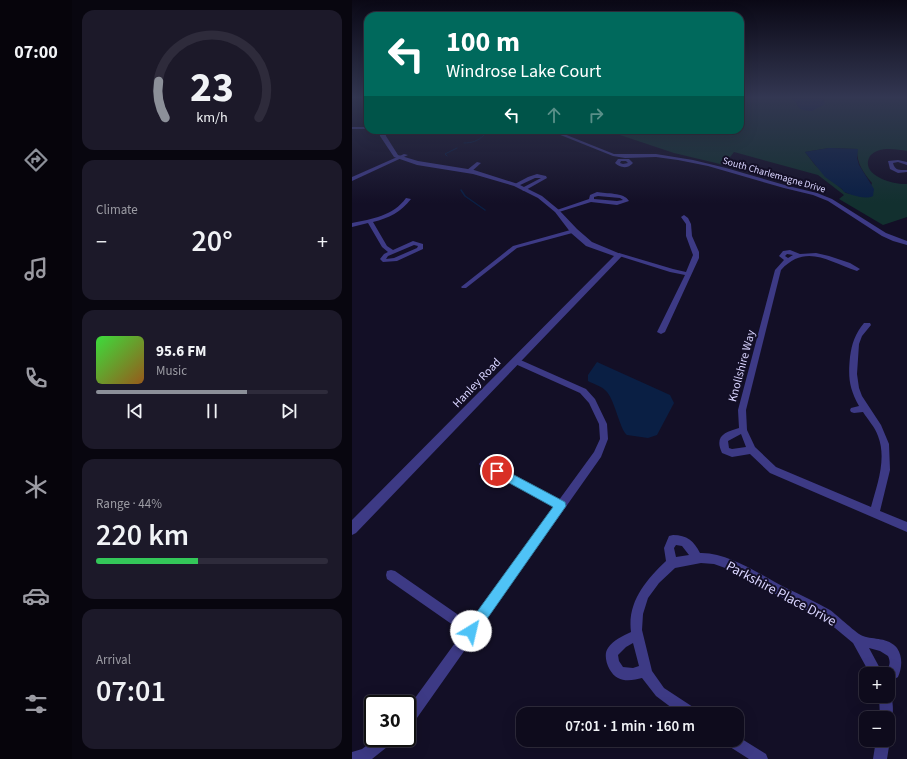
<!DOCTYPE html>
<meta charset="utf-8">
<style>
:root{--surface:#0e0b1c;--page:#1c1929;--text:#f1f3f6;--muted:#9b9ba3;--line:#2e2b3b;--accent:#8c9099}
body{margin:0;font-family:"Source Sans 3",sans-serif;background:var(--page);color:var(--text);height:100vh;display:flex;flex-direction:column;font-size:15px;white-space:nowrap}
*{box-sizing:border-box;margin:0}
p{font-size:13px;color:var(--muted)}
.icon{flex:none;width:22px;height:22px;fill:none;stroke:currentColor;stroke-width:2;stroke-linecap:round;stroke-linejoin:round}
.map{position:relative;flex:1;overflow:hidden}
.drawer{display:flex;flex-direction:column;gap:10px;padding:10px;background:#08060f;width:280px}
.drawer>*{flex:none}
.hud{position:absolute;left:12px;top:12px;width:380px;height:122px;border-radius:12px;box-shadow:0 4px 16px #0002,0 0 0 1px var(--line);background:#00695c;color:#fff;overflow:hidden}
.buttons{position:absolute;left:507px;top:667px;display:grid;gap:8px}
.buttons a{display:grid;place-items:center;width:36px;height:36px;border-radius:8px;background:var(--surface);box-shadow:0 4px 16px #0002,0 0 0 1px var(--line);font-size:20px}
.speed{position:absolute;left:12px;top:695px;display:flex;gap:8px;font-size:20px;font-weight:700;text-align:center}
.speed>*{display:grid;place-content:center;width:52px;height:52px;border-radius:50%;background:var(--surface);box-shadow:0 4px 16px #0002,0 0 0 1px var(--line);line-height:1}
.speed .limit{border:2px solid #111;border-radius:6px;background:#fff;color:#111}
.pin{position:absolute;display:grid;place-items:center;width:34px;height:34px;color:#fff;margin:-17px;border:2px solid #fff;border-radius:50%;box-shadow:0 1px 4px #0007}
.me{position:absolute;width:44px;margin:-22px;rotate:36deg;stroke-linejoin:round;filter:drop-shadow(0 0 3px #0008)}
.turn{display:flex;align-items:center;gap:14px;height:84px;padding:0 16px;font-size:18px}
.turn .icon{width:52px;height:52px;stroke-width:2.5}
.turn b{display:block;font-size:28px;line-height:34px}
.lanes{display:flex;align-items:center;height:38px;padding:0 16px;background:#0003;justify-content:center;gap:20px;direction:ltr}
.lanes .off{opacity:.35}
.big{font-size:30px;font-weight:600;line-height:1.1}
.drawer .card{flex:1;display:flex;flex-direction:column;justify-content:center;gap:6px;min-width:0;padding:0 14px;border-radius:12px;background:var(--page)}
.drawer .dial{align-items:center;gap:0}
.dial svg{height:104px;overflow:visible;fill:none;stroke:var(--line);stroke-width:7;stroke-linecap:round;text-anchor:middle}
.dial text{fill:var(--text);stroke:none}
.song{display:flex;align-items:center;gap:12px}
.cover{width:48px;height:48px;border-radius:6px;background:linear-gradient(135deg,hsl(120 70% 55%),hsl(30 70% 35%))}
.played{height:4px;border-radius:2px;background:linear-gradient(90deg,var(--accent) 65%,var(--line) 65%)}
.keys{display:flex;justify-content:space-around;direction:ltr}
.heat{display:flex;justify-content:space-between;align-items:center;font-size:22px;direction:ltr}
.charge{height:6px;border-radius:3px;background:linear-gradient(90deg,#34c759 44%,var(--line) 0)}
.trip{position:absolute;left:164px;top:707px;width:228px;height:40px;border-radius:12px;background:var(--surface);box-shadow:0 4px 16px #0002,0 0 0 1px var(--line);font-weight:600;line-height:40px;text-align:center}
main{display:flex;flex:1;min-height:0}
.tab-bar{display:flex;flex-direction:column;width:72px;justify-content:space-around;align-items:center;background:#06040b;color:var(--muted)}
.tab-bar .icon{width:28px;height:28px}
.tab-bar .on{color:var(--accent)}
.tab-bar b{font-size:18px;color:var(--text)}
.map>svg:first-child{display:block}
.green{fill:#12302f;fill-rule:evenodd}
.water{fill:#0a1f44}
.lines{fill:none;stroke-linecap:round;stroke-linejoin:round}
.stream-far1{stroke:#0a1f44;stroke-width:1}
.stream{stroke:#0a1f44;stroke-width:1.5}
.minor{fill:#3d3a85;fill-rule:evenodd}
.tertiary{fill:#3d3a85;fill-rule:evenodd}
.route{fill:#4fc3f7;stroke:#337fa1}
.labels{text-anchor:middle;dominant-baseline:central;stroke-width:4;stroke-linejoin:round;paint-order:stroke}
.far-street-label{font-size:10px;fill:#d9d4ff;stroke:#130f26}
.street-label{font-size:12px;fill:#d9d4ff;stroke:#130f26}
.near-street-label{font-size:14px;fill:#d9d4ff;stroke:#130f26}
</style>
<main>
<nav class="tab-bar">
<b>07:00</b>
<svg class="icon on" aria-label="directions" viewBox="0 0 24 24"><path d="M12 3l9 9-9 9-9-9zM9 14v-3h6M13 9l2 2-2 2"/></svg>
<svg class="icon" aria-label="music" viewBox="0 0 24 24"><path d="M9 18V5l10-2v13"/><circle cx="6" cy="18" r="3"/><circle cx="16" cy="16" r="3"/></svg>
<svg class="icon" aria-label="phone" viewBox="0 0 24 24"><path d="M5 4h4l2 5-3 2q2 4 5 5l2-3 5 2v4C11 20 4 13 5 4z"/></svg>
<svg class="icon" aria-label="climate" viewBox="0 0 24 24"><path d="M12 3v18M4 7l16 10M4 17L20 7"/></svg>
<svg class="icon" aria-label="car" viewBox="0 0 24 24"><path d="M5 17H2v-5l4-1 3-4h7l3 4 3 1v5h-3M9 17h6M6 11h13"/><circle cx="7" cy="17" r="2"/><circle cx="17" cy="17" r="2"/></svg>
<svg class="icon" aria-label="filters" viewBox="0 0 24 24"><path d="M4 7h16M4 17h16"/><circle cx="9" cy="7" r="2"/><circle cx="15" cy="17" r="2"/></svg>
</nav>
<section class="drawer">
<div class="card dial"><svg viewBox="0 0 100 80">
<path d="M14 69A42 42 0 1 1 86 69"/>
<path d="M14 69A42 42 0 0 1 9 41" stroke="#8c9099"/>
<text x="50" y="56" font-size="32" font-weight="700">23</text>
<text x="50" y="72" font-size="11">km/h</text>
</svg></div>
<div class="card"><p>Climate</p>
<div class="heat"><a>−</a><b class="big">20°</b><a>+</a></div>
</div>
<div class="card">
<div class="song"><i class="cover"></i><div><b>95.6 FM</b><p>Music</p></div></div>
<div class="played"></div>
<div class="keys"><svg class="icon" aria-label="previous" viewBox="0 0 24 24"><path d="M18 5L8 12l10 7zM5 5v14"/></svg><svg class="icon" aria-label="pause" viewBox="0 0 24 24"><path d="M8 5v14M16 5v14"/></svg><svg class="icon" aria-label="next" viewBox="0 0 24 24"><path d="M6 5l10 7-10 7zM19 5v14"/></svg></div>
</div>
<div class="card"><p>Range · 44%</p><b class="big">220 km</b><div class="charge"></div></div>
<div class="card"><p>Arrival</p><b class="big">07:01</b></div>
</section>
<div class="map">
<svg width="555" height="759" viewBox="0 0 555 759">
<rect width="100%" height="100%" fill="#130f26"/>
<path class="green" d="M388 97H437L443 101 446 106 473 101 470 97H555V151C544 149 526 146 518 156 507 175 541 185 555 184V217L531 225 487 199 492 195 466 175 382 152 372 165 322 153 253 130H388ZM477 148 505 149C505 164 511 172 520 183L515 197 494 193 463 165 453 152Z"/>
<g class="water">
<polygon points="437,97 470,97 473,104 460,111 451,110 448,109 443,101"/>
<path d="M477 148 506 149 505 158 507 165 522 189 521 196C513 200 500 195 492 192L490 189 473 177 453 152Z"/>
<path d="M245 362 318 395 322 403 305 435 296 438 275 435C268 430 263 401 255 392 251 387 242 384 236 381V375Z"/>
</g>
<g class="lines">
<g class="stream-far1">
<path d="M112 143C120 143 126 141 132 135L126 130"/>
<polyline points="95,156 93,154 105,148"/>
</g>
<polyline class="stream" points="109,190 113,196 133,210"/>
<g class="minor">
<rect x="0" y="127" width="16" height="2"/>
<polygon points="196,130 202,130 262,154 304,154 341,160 374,168 436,186 465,193 480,199 534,233 555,241 555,245 541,241 530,236 476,201 461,195 432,188 356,166 326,160 304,157 273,158 261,156"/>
<polygon points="52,154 56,155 0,181 0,177"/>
<path d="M266 159H277L281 163C276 169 268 168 263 163ZM269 161H274L276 163 271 164 268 163Z"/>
<path d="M546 160 555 162V165L546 162 541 163C543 171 548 170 555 170V172L546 173 538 169 536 161Z"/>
<polygon points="125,162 129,163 119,172 115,172 115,170"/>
<polygon points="185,174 194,176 195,178 172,191 170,190 170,188 189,178 183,178 166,186 161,185 176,177"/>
<path d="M245 192C254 194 272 192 277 201L265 205 239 202 207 212 202 211 237 199 238 195ZM246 196 268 198 271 200 265 201 242 199V197Z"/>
<path d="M54 198 59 199C49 212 37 218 21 222L35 246 41 250 61 241 71 244V249L45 261 31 262 28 259 32 254 36 252 30 247 16 223 0 227V223C20 219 41 216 54 198ZM62 245 66 246 65 248 42 258 34 259 36 256Z"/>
<polygon points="332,215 336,218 339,224 340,236 347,252 347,258 313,332 309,334 305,332 333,275 318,272 264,255 267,253 321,269 334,272 341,255 334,236 334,224 329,217"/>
<polygon points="222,229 224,230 224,232 165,248 114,288 110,288 109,287 161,246"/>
<path d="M438 250 448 254 464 253 477 256 498 263 508 269 505 271C477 262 454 243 429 270L394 410 395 430 403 447 424 467 519 507C525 485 535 459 526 436 523 427 516 420 511 412L502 413 499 412 498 410 499 408 507 406C497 388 496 377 498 357 500 343 503 334 512 323H518L519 325 510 336 507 344 505 374 507 388 510 396 529 425 537 444 538 470 528 511 555 522V532L418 473 398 454 380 457 370 453C362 436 373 432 387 428L386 410 423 270 432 260 427 256 431 251ZM435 254 441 255 436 258 433 256ZM389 434 394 447 380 449 377 448 376 441Z"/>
<polygon points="164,358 234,389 243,399 255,424 256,439 249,457 60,725 55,726 55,709 111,632 35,579 34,575 35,571 39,570 43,571 118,623 202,507 129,467 127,464 129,461 132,460 135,461 207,500 242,452 248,439 247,424 237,403 228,393 161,363 160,361 161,359"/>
<path d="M321 535C335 535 342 541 348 553 376 552 409 575 434 588 449 595 464 602 478 610 485 615 506 635 511 636 522 640 536 637 545 648 551 657 550 668 546 677L536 683V674H518L501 643 483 628 469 618 376 569 362 564 349 563 323 568 307 583 296 598 291 614 290 630 300 671 312 688 344 709 345 714H328L304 696 290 678C283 680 273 682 266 678 257 674 250 656 256 648 261 640 271 636 279 632 275 602 294 580 314 561L312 548 317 536ZM324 545 330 546 337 555 324 557 322 548ZM281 643 287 666 281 668 271 667 267 661 266 655 274 647ZM517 648 528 651 536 656C540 665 536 668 531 674Z"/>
<path d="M536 691C542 697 542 715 539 723L536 724V718H528L527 696H536Z"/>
<polygon points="385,736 414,754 416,759 397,759 375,745 373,740 385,740"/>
<polygon points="536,736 538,740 535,759 521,759 524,740 536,740"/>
<polygon points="25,738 42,738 40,743 20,759 0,759 0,752 10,749"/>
</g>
<polygon class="tertiary" points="27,130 33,130 34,136 46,155 66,161 122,170 166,184 190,196 207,210 225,229 240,242 271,255 4,533 0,535 0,520 262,256 234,246 219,233 203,212 186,198 162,186 121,174 65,165 42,157 28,136"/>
</g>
<linearGradient id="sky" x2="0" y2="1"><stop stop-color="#0a0815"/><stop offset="0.48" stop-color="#333752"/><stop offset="1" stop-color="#333752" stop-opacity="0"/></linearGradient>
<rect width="555" height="203" fill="url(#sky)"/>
<polygon class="route" points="145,466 213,502 214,506 123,636 119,638 114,636 112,631 114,627 201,507 141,474 140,471 141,467"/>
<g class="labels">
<g class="far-street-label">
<text transform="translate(422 175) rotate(16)">South Charlemagne Drive</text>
</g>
<g class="street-label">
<text transform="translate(390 366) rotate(-75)">Knollshire Way</text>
<text transform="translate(125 383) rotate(-46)">Hanley Road</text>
</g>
<g class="near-street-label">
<text transform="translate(429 594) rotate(28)">Parkshire Place Drive</text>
</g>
</g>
</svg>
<div class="buttons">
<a>+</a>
<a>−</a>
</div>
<div class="speed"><div class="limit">30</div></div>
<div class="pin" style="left:145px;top:471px;background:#d93025"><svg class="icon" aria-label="arrive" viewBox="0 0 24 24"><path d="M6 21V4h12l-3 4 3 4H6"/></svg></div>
<svg class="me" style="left:119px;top:631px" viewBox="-20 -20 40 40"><circle r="19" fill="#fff"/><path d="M0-13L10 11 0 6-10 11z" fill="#4fc3f7"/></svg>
<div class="trip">07:01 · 1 min · 160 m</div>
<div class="hud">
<div class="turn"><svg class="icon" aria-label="left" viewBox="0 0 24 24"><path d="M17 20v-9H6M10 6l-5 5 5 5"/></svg><div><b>100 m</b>Windrose Lake Court</div></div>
<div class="lanes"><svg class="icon" aria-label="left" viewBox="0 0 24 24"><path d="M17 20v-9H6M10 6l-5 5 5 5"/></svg><svg class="icon off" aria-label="ahead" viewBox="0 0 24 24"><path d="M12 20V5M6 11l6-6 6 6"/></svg><svg class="icon off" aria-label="right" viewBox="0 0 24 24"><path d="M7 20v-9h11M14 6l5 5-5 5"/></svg></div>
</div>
</div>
</main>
